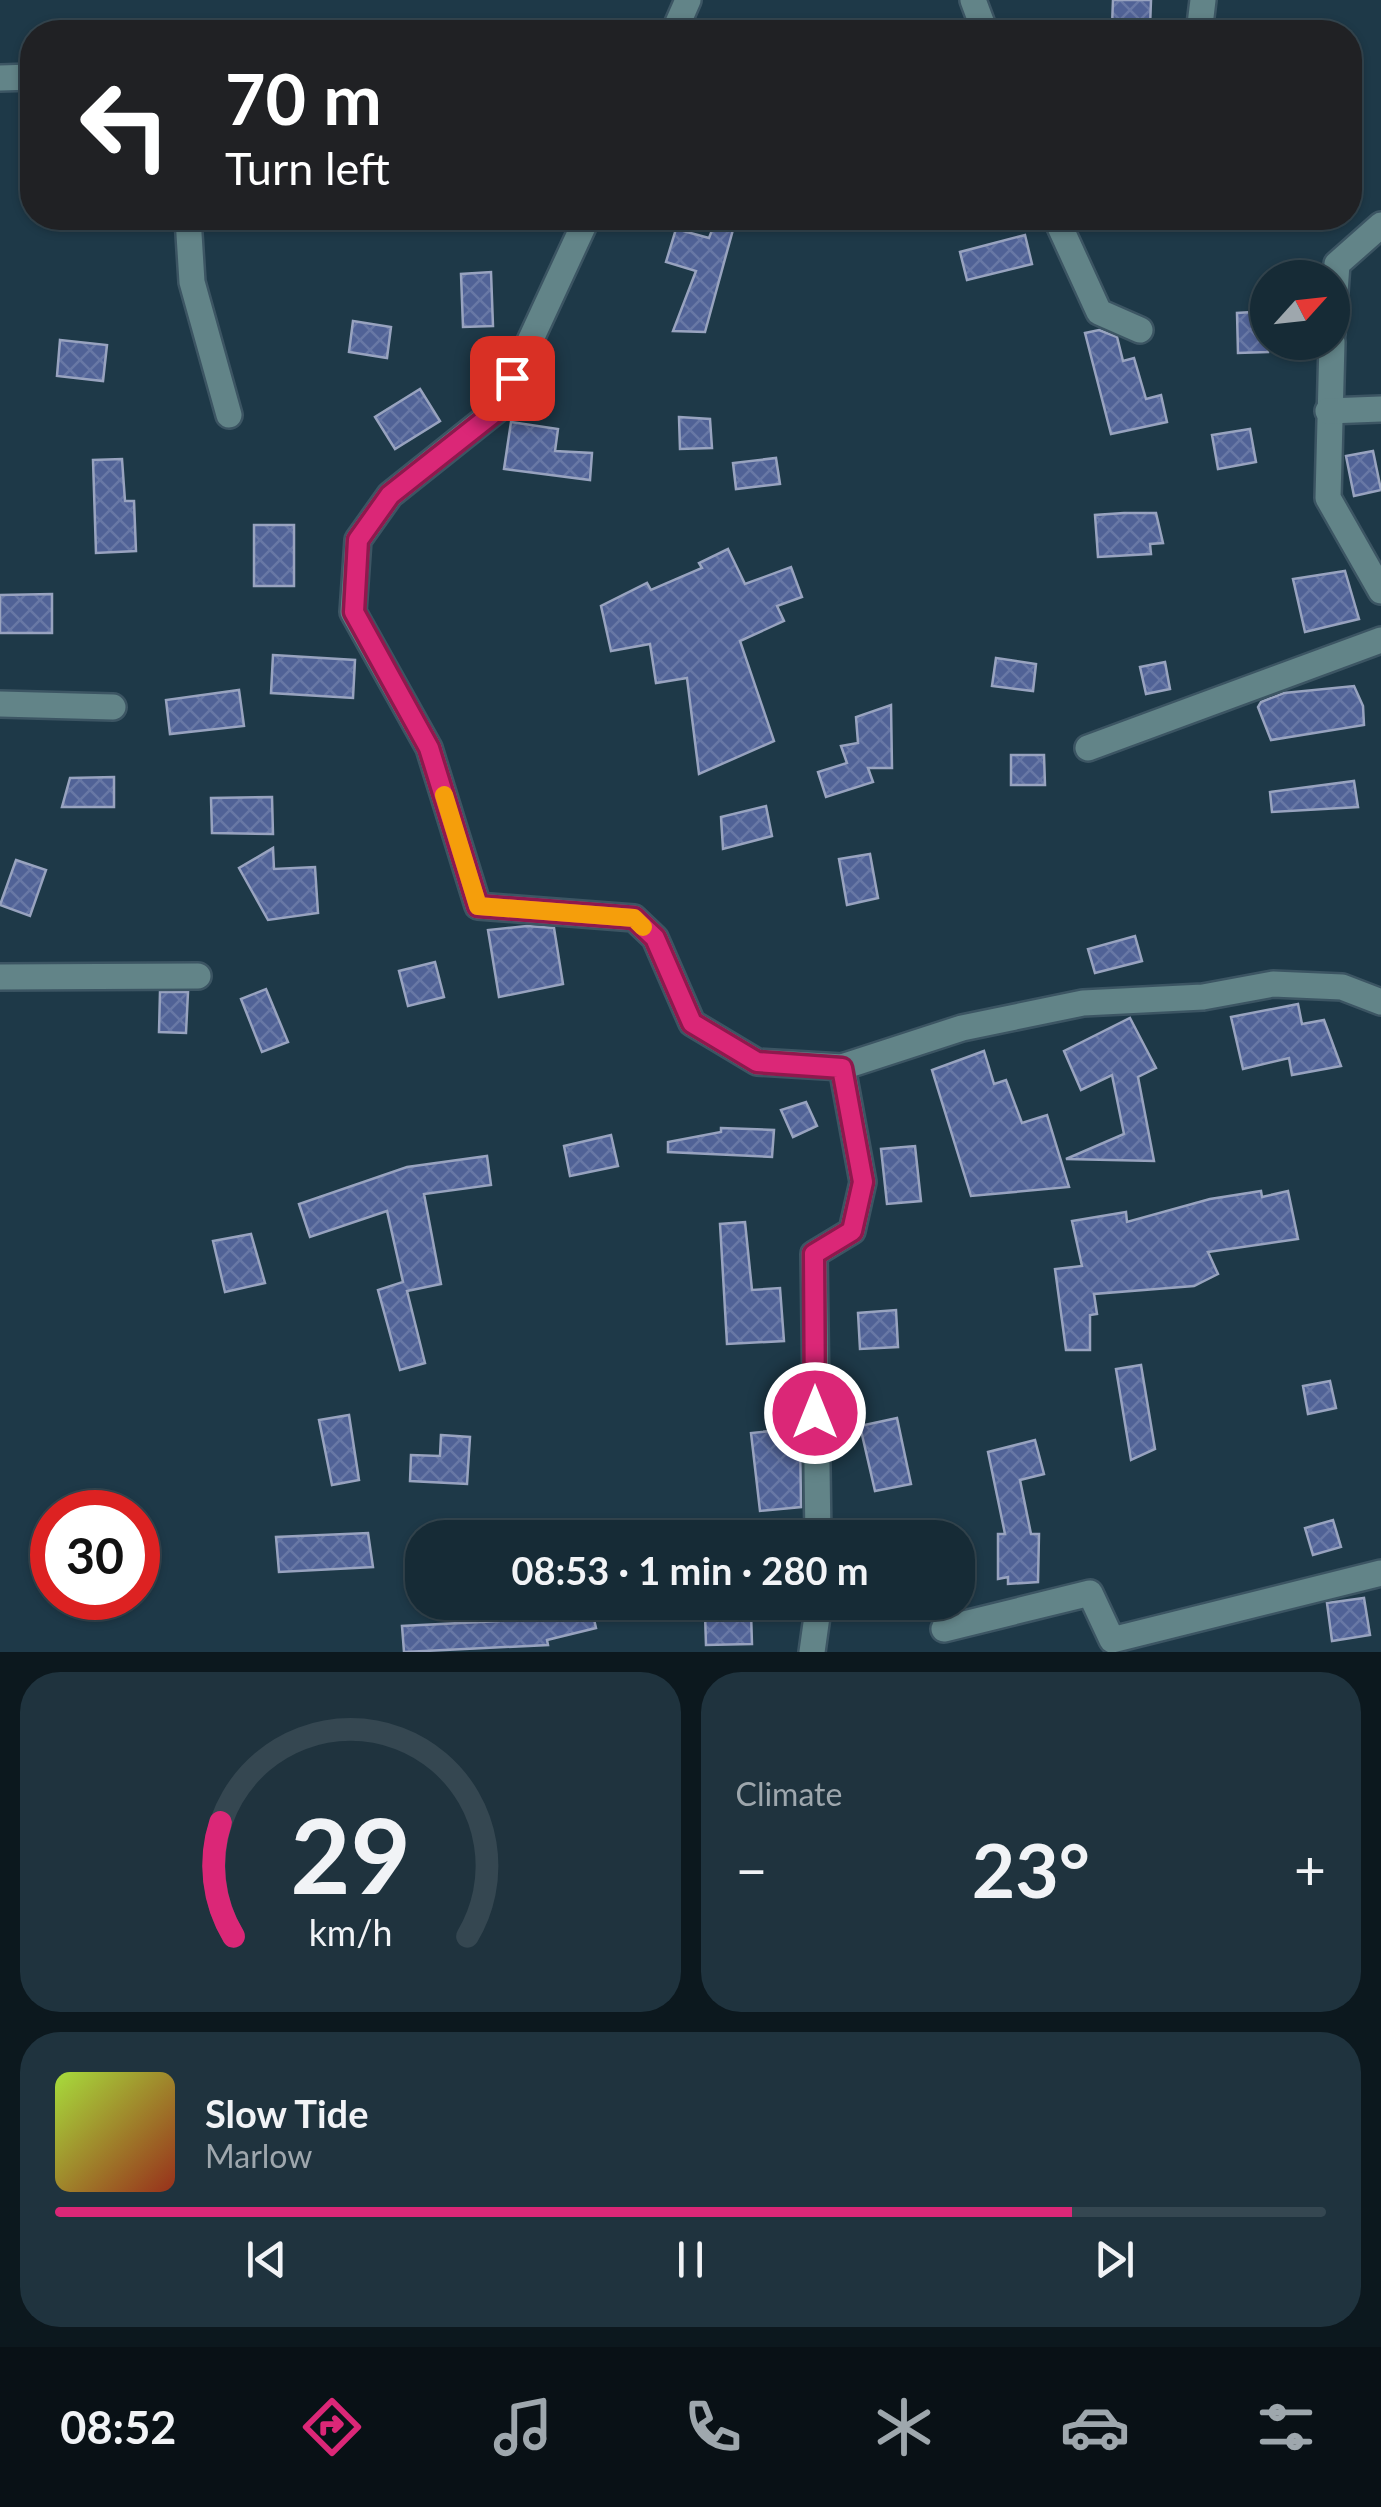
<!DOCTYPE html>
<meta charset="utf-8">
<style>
:root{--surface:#162b36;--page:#1f333e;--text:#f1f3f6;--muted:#9ea7ad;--line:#354751;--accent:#db2777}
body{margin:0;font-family:Lato,sans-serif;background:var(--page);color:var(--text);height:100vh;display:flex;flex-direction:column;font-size:38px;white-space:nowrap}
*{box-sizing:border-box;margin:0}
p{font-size:32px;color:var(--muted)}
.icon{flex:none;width:55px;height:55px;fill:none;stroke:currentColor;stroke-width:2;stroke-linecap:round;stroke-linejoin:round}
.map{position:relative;height:1652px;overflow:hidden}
.panel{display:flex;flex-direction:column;gap:20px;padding:20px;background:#0c181e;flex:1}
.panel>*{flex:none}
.hud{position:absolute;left:20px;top:20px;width:1342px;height:210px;border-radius:40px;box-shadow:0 2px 8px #0004,0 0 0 2px var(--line);background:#202124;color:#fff;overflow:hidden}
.needle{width:65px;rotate:63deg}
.buttons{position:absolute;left:1250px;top:260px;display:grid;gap:20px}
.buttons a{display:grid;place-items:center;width:100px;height:100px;border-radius:50%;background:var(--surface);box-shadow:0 2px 8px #0004,0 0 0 2px var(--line);font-size:50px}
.speed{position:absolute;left:30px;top:1490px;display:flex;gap:20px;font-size:50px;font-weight:700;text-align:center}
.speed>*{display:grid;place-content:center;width:130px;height:130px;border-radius:50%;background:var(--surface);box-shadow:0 2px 8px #0004,0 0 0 2px var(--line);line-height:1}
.speed .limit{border:15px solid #d22;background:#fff;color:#111}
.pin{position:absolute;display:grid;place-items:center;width:85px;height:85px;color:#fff;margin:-42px;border-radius:20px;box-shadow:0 5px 15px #0006}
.me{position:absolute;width:110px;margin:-55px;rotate:0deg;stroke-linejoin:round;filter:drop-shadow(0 0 8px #0008)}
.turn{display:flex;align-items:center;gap:35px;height:210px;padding:0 40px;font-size:45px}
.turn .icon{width:130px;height:130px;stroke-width:2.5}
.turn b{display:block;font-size:70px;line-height:85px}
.big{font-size:75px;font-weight:700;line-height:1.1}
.panel .widget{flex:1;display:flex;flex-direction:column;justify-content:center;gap:15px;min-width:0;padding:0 35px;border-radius:40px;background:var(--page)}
.panel .dial{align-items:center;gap:0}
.dial svg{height:260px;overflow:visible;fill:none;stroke:var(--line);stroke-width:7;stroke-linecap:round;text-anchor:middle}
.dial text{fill:var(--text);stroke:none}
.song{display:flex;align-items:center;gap:30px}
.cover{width:120px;height:120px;border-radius:15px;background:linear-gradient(135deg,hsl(80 70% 55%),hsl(10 70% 35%))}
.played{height:10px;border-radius:5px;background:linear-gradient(90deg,var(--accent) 80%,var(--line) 80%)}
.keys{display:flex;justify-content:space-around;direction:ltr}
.heat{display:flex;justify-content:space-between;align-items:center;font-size:55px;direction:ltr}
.panel .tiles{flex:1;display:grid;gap:20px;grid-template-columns:1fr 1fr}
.widget:last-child{grid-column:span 2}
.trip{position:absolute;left:405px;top:1520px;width:570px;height:100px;border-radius:40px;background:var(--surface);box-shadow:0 2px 8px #0004,0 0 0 2px var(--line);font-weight:700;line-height:100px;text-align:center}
.dock{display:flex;height:160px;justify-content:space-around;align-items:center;background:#091116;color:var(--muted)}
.dock .icon{width:70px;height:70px}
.dock .current{color:var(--accent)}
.dock b{font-size:45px;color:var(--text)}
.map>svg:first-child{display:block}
.building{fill:url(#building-cross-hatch);stroke:#98a3bf;stroke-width:2.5}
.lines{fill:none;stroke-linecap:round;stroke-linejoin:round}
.minor-casing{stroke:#3c5563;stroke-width:30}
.minor{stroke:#628488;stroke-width:25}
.route-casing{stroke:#8e194d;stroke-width:25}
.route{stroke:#db2777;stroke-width:18}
.slow{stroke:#f59e0b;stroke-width:18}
</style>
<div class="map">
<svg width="1381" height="1652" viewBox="0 0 1381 1652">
<defs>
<pattern id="building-cross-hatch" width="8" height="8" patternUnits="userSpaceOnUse" patternTransform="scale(2.5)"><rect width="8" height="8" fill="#506296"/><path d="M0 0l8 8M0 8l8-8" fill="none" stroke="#6878a5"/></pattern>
</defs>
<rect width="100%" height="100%" fill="#1e3948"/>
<g class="building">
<polygon points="1113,0 1151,0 1150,27 1112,26"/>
<polygon points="716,220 734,226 705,332 673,331 696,271 666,262 676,229 709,238"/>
<polygon points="1025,235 1032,264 967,280 960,252"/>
<polygon points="491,272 493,326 463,327 461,274"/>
<polygon points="1268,311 1268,352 1238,353 1237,313"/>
<polygon points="353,321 391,327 387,358 349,352"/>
<polygon points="1099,330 1117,337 1123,361 1134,358 1146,399 1161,395 1167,422 1111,434 1085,333"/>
<polygon points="60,340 107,345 103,381 57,376"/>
<polygon points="420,389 440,421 395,449 375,417"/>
<polygon points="679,417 710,419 712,448 680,449"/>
<polygon points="511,422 558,429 555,451 592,453 590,480 504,469"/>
<polygon points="1250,429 1256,462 1218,469 1212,435"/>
<polygon points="1373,451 1381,490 1354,496 1346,456"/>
<polygon points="776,458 780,484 736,489 733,463"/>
<polygon points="122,459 125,501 134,501 136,551 96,553 93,460"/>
<polygon points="1124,513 1156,513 1163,543 1150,544 1151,554 1098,557 1095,515"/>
<rect x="254" y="525" width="40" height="61"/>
<polygon points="728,549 745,584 791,567 802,597 777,606 784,621 740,641 774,741 699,774 687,678 656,683 650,644 611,651 601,606 647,583 651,590 702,568 699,563"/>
<polygon points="1345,571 1359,619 1305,632 1293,579"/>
<polygon points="52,594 52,633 0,633 0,595"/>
<polygon points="273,655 355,660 353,698 271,693"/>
<polygon points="996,658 1036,664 1033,691 992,686"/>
<polygon points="1165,662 1170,689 1146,694 1140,667"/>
<polygon points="1354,686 1363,706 1364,725 1271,740 1258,707 1261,702 1284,693"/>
<polygon points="239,690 244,726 170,734 166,700"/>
<polygon points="891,705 892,768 868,768 873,782 826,797 818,772 847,763 841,746 858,743 856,717"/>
<polygon points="1011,755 1044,755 1045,785 1011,785"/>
<polygon points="114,777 114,807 62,807 70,778"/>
<polygon points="1354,781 1358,807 1272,812 1270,792"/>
<polygon points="272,797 273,834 212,833 211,798"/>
<polygon points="766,806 772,836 723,849 721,817"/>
<polygon points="273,848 274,869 315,867 318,913 268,920 239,868"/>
<polygon points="870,854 878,898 847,905 839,859"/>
<polygon points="16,860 46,870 30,916 0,905"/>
<polygon points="527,926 554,928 563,984 499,997 488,930"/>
<polygon points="1135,936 1142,961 1095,973 1088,949"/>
<polygon points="435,962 444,997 408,1006 399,971"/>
<polygon points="266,989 288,1042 262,1052 241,999"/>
<polygon points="160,992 188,992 186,1033 159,1032"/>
<polygon points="1298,1004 1302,1024 1324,1020 1341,1066 1292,1075 1289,1058 1243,1069 1231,1017"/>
<polygon points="1130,1018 1156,1068 1138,1077 1154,1161 1066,1159 1124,1134 1112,1075 1081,1090 1064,1051"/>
<polygon points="984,1051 994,1084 1006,1080 1022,1123 1047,1115 1069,1187 971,1196 932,1070"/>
<polygon points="806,1102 817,1126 793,1137 781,1110"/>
<polygon points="721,1128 774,1130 772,1157 668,1152 668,1142 721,1132"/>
<polygon points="611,1135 618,1166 570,1176 564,1146"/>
<polygon points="915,1146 921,1201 887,1204 881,1149"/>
<polygon points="487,1156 491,1185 424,1194 441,1284 407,1291 425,1363 400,1370 378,1290 403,1282 387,1211 310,1237 299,1204 407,1167"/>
<polygon points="1261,1191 1262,1197 1288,1191 1298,1239 1208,1252 1218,1274 1194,1286 1094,1294 1097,1314 1090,1315 1090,1350 1066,1350 1055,1269 1082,1266 1072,1221 1126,1212 1127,1222 1210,1199"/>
<polygon points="745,1222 752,1290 780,1288 784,1341 727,1344 720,1224"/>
<polygon points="251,1234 265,1283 225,1292 213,1241"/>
<polygon points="896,1310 898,1347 860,1349 858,1313"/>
<polygon points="1141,1365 1155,1449 1131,1460 1116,1369"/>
<polygon points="1330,1381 1336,1408 1308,1414 1303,1386"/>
<polygon points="349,1415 359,1480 332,1485 319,1420"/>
<polygon points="897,1418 911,1484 875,1491 860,1426"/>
<polygon points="800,1428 801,1507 760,1511 751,1433"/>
<polygon points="441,1435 470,1437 467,1484 410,1481 411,1455 440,1456"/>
<polygon points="1035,1440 1044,1474 1020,1480 1031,1534 1039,1534 1038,1582 1008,1584 1008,1577 998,1579 998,1534 1005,1534 988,1452"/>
<polygon points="1333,1520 1341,1547 1313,1555 1305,1528"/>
<polygon points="368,1533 373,1567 279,1572 276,1537"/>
<polygon points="1364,1598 1370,1635 1332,1641 1327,1603"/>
<polygon points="497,1602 590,1602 596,1628 547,1640 548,1645 404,1652 402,1626 499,1621"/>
<polygon points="751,1613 752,1644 706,1645 705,1614"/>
</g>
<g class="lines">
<g class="minor-casing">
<g id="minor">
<polyline points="973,0 985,32"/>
<polyline points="1200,25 1203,0"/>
<polyline points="674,32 688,0"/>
<polyline points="0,78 32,77"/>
<polyline points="188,218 192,282 229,415"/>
<polyline points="587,218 499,408 390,495 358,540 353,612 429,748 478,906 634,918 655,938 692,1023 757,1062 842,1067 962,1028 1083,1003 1203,997 1273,984 1342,987 1381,1002"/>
<polyline points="1056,218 1099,312 1140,330"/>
<polyline points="1332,334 1337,264 1381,225"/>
<polyline points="1332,342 1328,498 1381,591"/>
<polyline points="1328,411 1381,409"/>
<polyline points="0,704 113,707"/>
<polyline points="1088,748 1381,640"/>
<polyline points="0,977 198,976"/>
<polyline points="818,1538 814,1254 852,1231 863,1182 842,1067"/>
<polyline points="944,1629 1090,1593 1112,1640 1381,1573"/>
<polyline points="812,1652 819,1602"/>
</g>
</g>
<use href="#minor" class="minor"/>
</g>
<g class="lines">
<g class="route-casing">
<polyline id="route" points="512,378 500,408 390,495 358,540 354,612 429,748 478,906 634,918 655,938 692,1023 757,1062 842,1068 863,1182 852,1231 814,1254 815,1413"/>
</g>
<use href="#route" class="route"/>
<polyline class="slow" points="444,795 478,906 634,918 643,927"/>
</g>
</svg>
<div class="buttons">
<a><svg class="needle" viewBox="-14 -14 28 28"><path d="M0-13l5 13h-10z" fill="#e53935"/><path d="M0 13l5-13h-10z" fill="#9ea7ad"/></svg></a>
</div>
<div class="speed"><div class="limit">30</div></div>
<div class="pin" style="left:512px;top:378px;background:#d93025"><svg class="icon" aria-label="arrive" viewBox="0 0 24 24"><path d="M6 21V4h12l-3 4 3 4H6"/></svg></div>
<svg class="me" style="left:815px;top:1413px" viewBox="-20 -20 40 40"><circle r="17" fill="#db2777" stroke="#fff" stroke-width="3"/><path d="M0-11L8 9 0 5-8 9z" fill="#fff"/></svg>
<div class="trip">08:53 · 1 min · 280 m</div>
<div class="hud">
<div class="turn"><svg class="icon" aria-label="left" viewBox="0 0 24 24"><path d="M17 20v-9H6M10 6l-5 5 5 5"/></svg><div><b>70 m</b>Turn left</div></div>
</div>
</div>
<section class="panel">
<div class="tiles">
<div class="widget dial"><svg viewBox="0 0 100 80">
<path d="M14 69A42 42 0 1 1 86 69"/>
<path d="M14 69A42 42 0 0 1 10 34" stroke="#db2777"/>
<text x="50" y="56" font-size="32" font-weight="700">29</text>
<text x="50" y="72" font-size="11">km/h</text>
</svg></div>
<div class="widget"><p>Climate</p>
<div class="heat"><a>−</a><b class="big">23°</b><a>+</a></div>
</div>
<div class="widget">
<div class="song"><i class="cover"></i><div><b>Slow Tide</b><p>Marlow</p></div></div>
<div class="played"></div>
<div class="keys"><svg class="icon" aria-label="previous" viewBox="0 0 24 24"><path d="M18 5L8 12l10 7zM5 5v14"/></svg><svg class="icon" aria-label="pause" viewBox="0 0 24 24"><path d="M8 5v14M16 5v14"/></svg><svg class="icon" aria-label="next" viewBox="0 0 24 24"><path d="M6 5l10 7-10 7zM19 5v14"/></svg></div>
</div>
</div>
</section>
<nav class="dock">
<b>08:52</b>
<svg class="icon current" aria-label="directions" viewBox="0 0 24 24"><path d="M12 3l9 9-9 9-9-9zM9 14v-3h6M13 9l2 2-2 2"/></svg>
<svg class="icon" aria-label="music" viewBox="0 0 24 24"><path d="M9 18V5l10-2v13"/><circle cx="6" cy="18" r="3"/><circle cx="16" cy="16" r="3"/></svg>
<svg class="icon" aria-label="phone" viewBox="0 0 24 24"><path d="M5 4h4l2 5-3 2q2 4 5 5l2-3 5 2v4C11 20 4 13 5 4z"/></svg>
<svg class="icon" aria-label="climate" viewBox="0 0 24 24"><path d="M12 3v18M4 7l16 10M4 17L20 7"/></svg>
<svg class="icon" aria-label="car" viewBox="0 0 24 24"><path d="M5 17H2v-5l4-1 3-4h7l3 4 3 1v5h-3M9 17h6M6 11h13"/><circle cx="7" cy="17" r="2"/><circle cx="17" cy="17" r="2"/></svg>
<svg class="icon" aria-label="filters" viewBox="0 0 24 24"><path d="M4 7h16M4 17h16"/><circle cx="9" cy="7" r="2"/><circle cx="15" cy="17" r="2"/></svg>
</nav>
